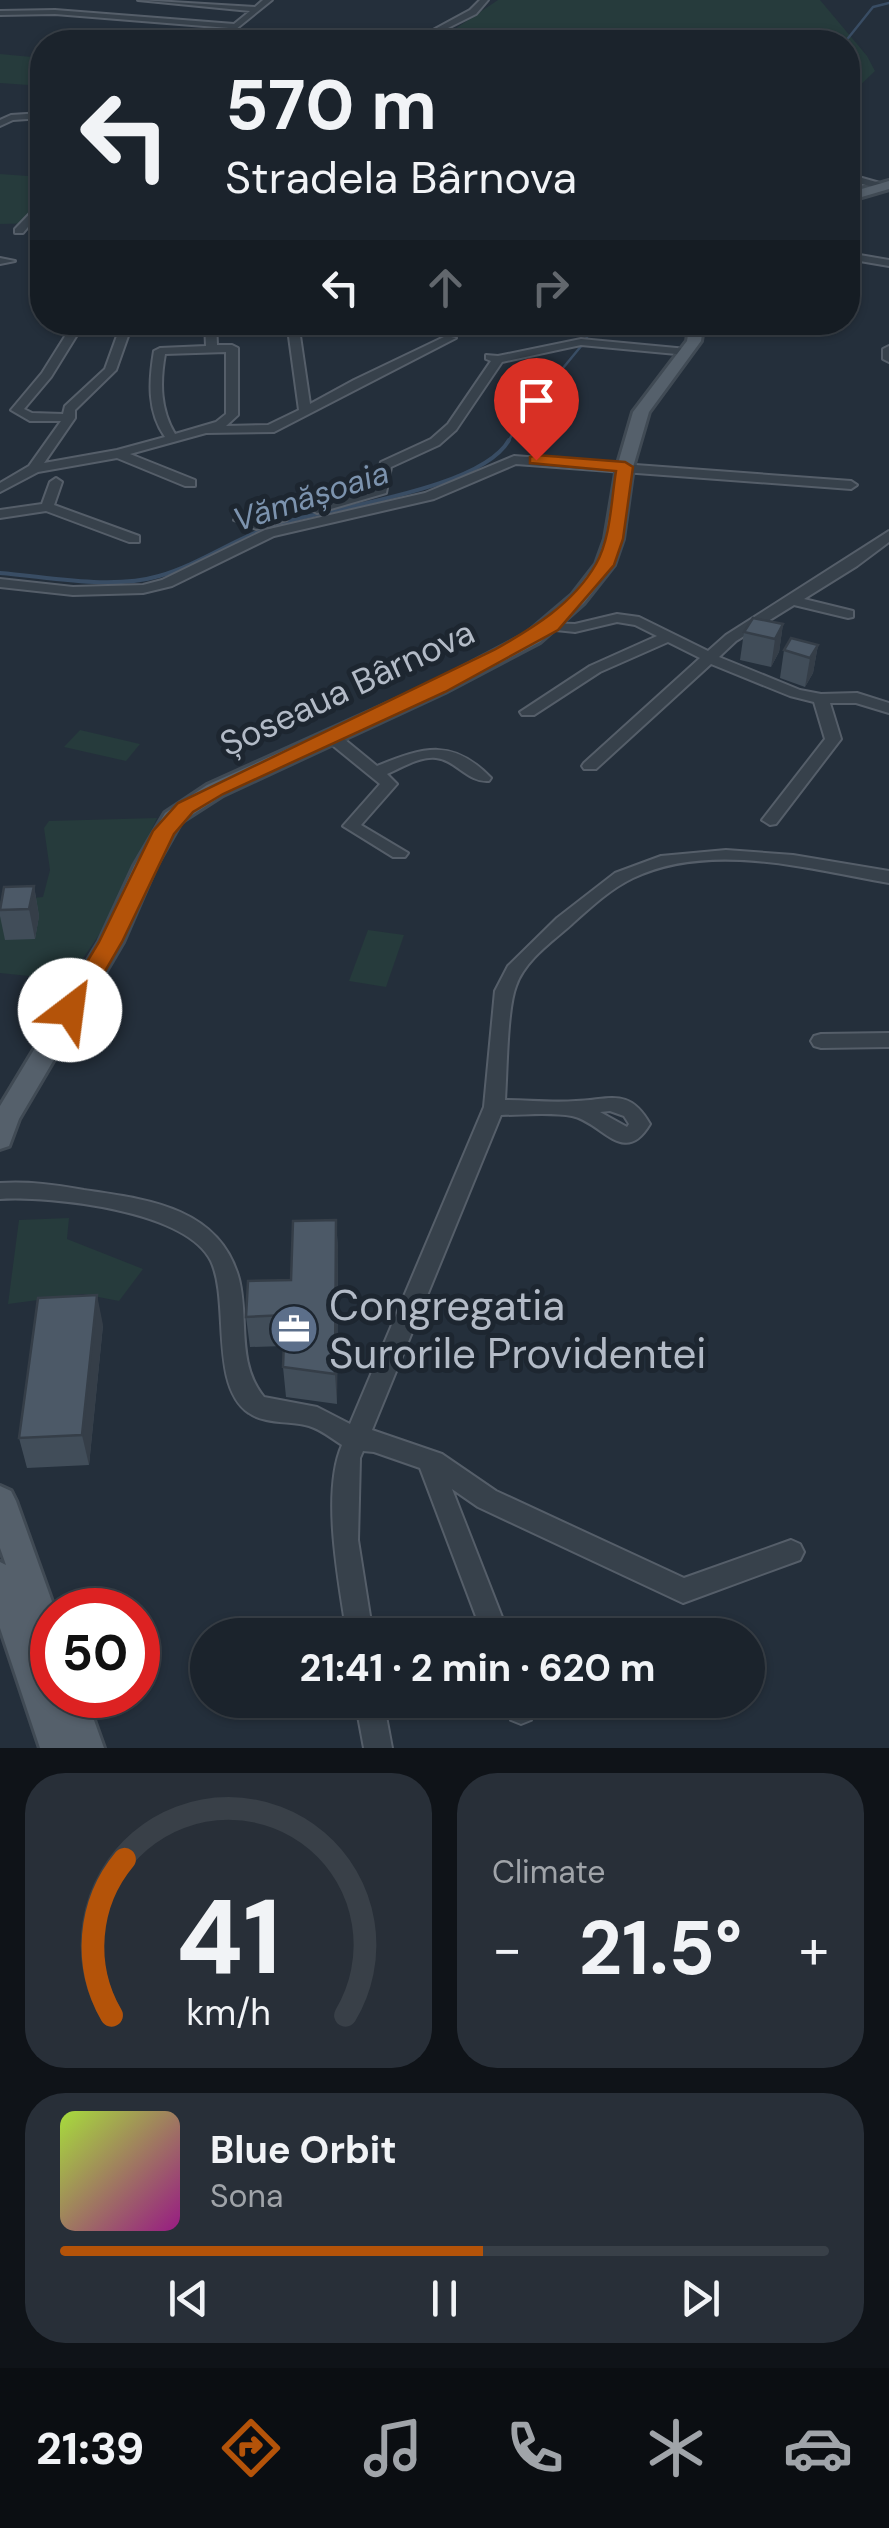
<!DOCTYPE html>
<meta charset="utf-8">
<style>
:root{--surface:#1b232c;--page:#282f38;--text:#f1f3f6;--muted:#a0a4a9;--line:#394048;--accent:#b45309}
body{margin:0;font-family:"DM Sans",sans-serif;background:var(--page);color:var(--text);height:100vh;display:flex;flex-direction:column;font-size:38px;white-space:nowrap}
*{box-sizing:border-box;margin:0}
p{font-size:32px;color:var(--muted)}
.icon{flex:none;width:55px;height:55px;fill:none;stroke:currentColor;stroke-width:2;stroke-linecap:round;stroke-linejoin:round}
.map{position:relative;height:1748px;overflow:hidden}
.drawer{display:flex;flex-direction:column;gap:25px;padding:25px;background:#0f1318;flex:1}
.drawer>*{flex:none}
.hud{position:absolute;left:30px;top:30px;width:830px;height:305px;border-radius:40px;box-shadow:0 2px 8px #0004,0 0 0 2px var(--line);background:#1b232c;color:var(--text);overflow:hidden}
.speed{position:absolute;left:30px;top:1588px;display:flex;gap:20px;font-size:50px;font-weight:700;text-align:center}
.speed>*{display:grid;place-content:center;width:130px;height:130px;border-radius:50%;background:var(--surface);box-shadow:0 2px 8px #0004,0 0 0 2px var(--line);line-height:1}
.speed .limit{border:15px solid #d22;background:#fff;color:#111}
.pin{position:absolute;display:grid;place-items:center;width:85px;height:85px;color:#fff;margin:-102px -42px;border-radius:50% 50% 50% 0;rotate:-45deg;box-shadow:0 0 10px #0007}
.pin .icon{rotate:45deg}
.me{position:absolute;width:110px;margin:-55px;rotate:30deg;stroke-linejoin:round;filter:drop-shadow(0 0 8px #0008)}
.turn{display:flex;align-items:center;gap:35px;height:210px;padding:0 30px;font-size:45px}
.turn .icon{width:130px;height:130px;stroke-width:2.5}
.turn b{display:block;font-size:70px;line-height:85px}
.lanes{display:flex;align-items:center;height:95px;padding:0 30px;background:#0003;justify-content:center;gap:50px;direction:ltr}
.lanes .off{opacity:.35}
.big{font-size:75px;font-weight:700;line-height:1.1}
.drawer .card{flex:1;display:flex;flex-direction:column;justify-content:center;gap:15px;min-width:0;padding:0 35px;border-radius:40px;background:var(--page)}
.drawer .dial{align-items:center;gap:0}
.dial svg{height:260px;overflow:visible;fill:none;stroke:var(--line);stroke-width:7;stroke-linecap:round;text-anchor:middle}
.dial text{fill:var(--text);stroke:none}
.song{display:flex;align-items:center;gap:30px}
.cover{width:120px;height:120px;border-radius:15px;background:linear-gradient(135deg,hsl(80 70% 55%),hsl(310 70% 35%))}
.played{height:10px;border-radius:5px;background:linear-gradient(90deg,var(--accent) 55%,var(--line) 55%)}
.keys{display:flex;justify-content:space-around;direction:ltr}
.heat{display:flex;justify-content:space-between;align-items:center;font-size:55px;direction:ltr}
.drawer .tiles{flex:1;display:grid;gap:25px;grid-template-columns:1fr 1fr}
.card:last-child{grid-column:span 2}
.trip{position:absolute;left:190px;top:1618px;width:575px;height:100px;border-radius:50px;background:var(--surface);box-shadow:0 2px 8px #0004,0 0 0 2px var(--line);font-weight:700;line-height:100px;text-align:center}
.dock{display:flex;height:160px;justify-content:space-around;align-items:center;background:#0b0e12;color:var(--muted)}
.dock .icon{width:70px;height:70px}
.dock .active{color:var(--accent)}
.dock b{font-size:45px;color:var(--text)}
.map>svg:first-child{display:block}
.green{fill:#263b3c}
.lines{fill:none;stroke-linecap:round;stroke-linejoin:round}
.stream-far1{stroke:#394d64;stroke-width:2.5}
.stream{stroke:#394d64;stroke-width:4}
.minor-casing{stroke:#555e69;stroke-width:4}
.major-casing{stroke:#404a54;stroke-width:6}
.minor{fill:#37414b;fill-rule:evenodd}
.major{fill:#55606b;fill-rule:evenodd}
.wall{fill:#414d59}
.shaded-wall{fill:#353e48}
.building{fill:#4c5967;stroke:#353e48;stroke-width:2.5}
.route{fill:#b45309;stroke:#753606;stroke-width:2.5}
.labels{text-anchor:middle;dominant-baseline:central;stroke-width:10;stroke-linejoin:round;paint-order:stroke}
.far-water-label{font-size:32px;font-style:italic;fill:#7c93ae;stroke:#1d2630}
.street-label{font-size:35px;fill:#b3bbc7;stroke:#1d2630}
.near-poi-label{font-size:42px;fill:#b3bbc7;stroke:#1d2630;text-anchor:start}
</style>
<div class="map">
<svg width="889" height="1748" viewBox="0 0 889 1748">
<rect width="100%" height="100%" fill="#242f3b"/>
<g class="green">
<polygon points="498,0 820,0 867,56 875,71 848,97 848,42 375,42 379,37 443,37"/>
<polygon points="0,54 42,58 42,86 0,83"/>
<polygon points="0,174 42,177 42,223 0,224"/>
<polygon points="80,730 140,744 126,761 64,747"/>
<polygon points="157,818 112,916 68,980 0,973 0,901 43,897 50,870 44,828 49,821"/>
<polygon points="368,930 404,935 386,987 349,981"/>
<polygon points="69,1218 67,1239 143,1269 119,1301 83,1294 8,1304 19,1220"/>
</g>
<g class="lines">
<g class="stream-far1">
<polyline points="845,42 873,7 889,3"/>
<polyline points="586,339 595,322"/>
<polyline points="508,442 521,419 582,345"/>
</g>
<path class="stream" d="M0 573C50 577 111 590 159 576 201 564 237 537 278 524 333 507 482 489 509 440"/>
<g class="minor-casing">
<g id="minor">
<polygon points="138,0 255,7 263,0 272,0 220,42 212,42 229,28 55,14 0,15 0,11 55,10 234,24 250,11"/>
<polygon points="480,0 488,0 476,14 420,42 411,42 470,10"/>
<polygon points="68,35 135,40 139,42 65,39"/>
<polygon points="42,113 42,118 13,120 0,126 0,120 11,115"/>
<polygon points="848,174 887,185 889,187 884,190 848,180"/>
<polygon points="42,201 42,210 23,233 15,233 15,229"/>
<polygon points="848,253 889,260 889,266 848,259"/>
<polygon points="0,258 15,261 0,264"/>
<path d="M74 322H85L51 377 24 409 32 413 63 414 65 406 105 369 122 322H133L116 370 75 410V418L44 463 117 450 165 437C147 411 149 381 154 351L160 348 206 346 205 322H216L217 345H232L238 348V415L226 426 268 425 299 410 287 322H298L310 404 354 380 446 336 456 338 274 432 206 433 130 454 195 480V486H185L117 458 38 472 0 492V483L29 466 61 421H30L11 410 42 373ZM226 352V414L216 422 175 434C160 409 160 382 165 354Z"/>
<polygon points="581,339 687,349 693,352 687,355 581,345 502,362 456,430 439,445 391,467 386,493 317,513 310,509 375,488 381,462 431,439 448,424 491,361 486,359 486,355 498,356"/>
<polygon points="889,346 889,362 883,359 883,349"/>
<polygon points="514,456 851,481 857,485 851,489 516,464 434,499 274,536 172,586 143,593 73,595 0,587 0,579 73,587 143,585 162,580 265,530 425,493"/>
<polygon points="56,478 62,482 54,505 139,536 139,542 129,542 46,511 0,518 0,510 42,504 50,482"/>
<polygon points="282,513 289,517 287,520 256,529 234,520 241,516 256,521"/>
<polygon points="889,531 889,542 857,566 804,599 853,611 853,617 848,618 794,605 736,641 719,657 800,690 821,694 857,693 889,703 889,713 856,703 830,703 841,739 776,824 770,825 762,820 825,739 814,702 790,696 711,664 596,769 584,769 582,766 584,763 700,658 668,642 600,672 534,715 522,715 520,712 590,666 657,636 635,625 617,622 575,632 546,629 546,623 575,624 617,614 639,617 708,651 726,635"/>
<path d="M332 732 338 734 377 766C424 747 453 738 491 778L489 781C468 783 456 760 436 758 420 756 401 768 387 774L397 784 361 825 408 853 405 857H393L343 826 380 784 326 740 324 737 326 734Z"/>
<path d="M726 850 793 855 889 871V883C808 869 711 841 633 878 610 889 591 907 572 924 552 942 525 960 516 986 507 1009 507 1072 505 1100 528 1100 552 1103 576 1101 610 1100 629 1087 650 1124 624 1168 602 1122 572 1116 550 1112 523 1115 501 1115L372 1430 442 1454 496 1491 684 1578 791 1540 800 1544 804 1552 800 1560 683 1603 478 1507 452 1489 509 1635H483L420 1468 374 1452 363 1451 360 1458 358 1540 373 1635H347C339 1583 321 1493 342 1445 331 1438 320 1429 309 1426 291 1421 264 1424 249 1413 209 1386 230 1301 211 1261 186 1210 51 1196 0 1199V1183C29 1181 56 1185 84 1190 146 1199 220 1207 239 1279 249 1319 236 1363 264 1397L317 1407 350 1424 484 1107 495 991 508 966 557 918 615 873 661 856ZM610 1111 624 1116 629 1124 627 1127 600 1112Z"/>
<polygon points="889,1033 889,1047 821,1048 814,1046 811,1041 814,1036 821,1034"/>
<polygon points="355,1700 383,1700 392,1748 364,1748"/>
<polygon points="504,1700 532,1700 535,1710 531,1720 521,1724 511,1720"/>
</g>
</g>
<g class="major-casing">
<g id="major">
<polygon points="889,181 889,189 848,201 848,193"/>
<polygon points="690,322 704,322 701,341 649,412 633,467 623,539 614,565 584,603 540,642 445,692 223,795 181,822 156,866 123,942 19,1119 9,1146 0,1149 0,1106 99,942 134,866 165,813 207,785 431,684 526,634 572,595 596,564 605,539 617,467 633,412 687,341"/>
<polygon points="0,1486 11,1491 16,1501 55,1610 52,1667 47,1666 52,1695 85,1695 104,1748 40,1748 0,1628 0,1562 6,1565 0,1548"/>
</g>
</g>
<use href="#minor" class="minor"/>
<use href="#major" class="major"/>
</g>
<g class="wall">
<polygon points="783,624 779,652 771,667 740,660 744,632"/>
<polygon points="818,645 813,673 805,687 780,678 784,650"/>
<polygon points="34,886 39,916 35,939 5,940 0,916 0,903"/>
<polygon points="336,1220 338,1250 337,1404 286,1397 283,1367 284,1346 250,1347 246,1317 291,1280"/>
<polygon points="103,1325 89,1465 27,1468 19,1438"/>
</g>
<g class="shaded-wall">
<polygon points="783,624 779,652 771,667 775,639"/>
<polygon points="818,645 813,673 805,687 810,658"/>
<polygon points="34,886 39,916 35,939 29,909"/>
<polygon points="336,1220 338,1250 337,1404 335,1374"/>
<polygon points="97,1295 103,1325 89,1465 82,1435"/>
</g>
<g class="building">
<polygon points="753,618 783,624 775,639 744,632"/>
<polygon points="791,638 818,645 810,658 784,650"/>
<polygon points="34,886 29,909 0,910 4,887"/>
<polygon points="336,1220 335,1374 283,1367 285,1315 246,1317 248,1281 291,1280 293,1221"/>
<polygon points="97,1295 82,1435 19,1438 38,1298"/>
</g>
<path class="route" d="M536 455 625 462 633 467 623 539 614 565 558 630 445 692 223 794 193 812 174 834 122 942 79 1016H62L58 1010 99 942 153 831 178 803 494 650C533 628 573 604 596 564 611 537 611 501 616 471L530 463V457Z"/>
<defs>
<g id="office-disc" transform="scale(2.5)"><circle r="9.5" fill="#5c6f8a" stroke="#1d2630"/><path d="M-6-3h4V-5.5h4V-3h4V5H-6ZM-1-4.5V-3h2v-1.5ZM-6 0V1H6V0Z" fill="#fff"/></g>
</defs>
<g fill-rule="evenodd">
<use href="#office-disc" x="294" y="1329"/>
</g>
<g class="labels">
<g class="far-water-label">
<text transform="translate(311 496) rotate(-18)">Vămășoaia</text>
</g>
<g class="street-label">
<text transform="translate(347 688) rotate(-25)">Șoseaua Bârnova</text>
</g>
<g class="near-poi-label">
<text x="329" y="1305">Congregatia<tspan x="329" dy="48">Surorile Providentei</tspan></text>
</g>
</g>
</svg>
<div class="speed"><div class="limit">50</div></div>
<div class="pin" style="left:536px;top:460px;background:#d93025"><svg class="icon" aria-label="arrive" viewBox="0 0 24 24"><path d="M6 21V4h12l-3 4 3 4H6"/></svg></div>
<svg class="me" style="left:70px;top:1010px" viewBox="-20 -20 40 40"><circle r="19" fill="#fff"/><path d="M0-13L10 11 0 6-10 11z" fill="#b45309"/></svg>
<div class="trip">21:41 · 2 min · 620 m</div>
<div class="hud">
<div class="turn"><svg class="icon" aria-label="left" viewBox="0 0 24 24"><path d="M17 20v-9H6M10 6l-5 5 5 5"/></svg><div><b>570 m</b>Stradela Bârnova</div></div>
<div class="lanes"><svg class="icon" aria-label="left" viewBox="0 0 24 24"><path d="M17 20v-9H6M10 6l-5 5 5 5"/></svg><svg class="icon off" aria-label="ahead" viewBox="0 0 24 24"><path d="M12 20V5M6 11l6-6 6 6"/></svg><svg class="icon off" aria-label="right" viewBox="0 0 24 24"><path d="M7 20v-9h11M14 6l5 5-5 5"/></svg></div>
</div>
</div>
<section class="drawer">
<div class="tiles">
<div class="card dial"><svg viewBox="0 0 100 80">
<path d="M14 69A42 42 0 1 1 86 69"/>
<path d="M14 69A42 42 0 0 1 18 21" stroke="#b45309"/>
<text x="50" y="56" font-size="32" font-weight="700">41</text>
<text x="50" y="72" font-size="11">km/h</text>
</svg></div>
<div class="card"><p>Climate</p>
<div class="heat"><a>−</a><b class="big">21.5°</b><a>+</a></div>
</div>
<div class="card">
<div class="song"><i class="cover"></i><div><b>Blue Orbit</b><p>Sona</p></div></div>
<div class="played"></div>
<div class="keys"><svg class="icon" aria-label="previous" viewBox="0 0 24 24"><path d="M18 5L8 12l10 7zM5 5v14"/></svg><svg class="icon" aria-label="pause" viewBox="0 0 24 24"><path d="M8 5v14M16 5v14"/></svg><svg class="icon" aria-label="next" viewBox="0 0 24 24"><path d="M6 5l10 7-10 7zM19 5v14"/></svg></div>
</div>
</div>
</section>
<nav class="dock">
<b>21:39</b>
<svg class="icon active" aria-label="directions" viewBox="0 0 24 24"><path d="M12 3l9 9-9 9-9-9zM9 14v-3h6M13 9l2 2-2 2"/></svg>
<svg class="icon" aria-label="music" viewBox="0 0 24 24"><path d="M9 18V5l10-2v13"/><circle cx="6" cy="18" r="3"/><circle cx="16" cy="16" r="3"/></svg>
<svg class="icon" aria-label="phone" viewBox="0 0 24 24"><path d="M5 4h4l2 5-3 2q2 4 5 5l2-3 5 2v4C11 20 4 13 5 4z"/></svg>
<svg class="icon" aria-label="climate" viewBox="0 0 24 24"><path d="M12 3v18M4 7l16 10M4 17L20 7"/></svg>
<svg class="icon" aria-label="car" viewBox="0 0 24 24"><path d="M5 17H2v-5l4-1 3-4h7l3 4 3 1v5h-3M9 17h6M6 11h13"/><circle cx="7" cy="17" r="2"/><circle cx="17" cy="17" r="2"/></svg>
</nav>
